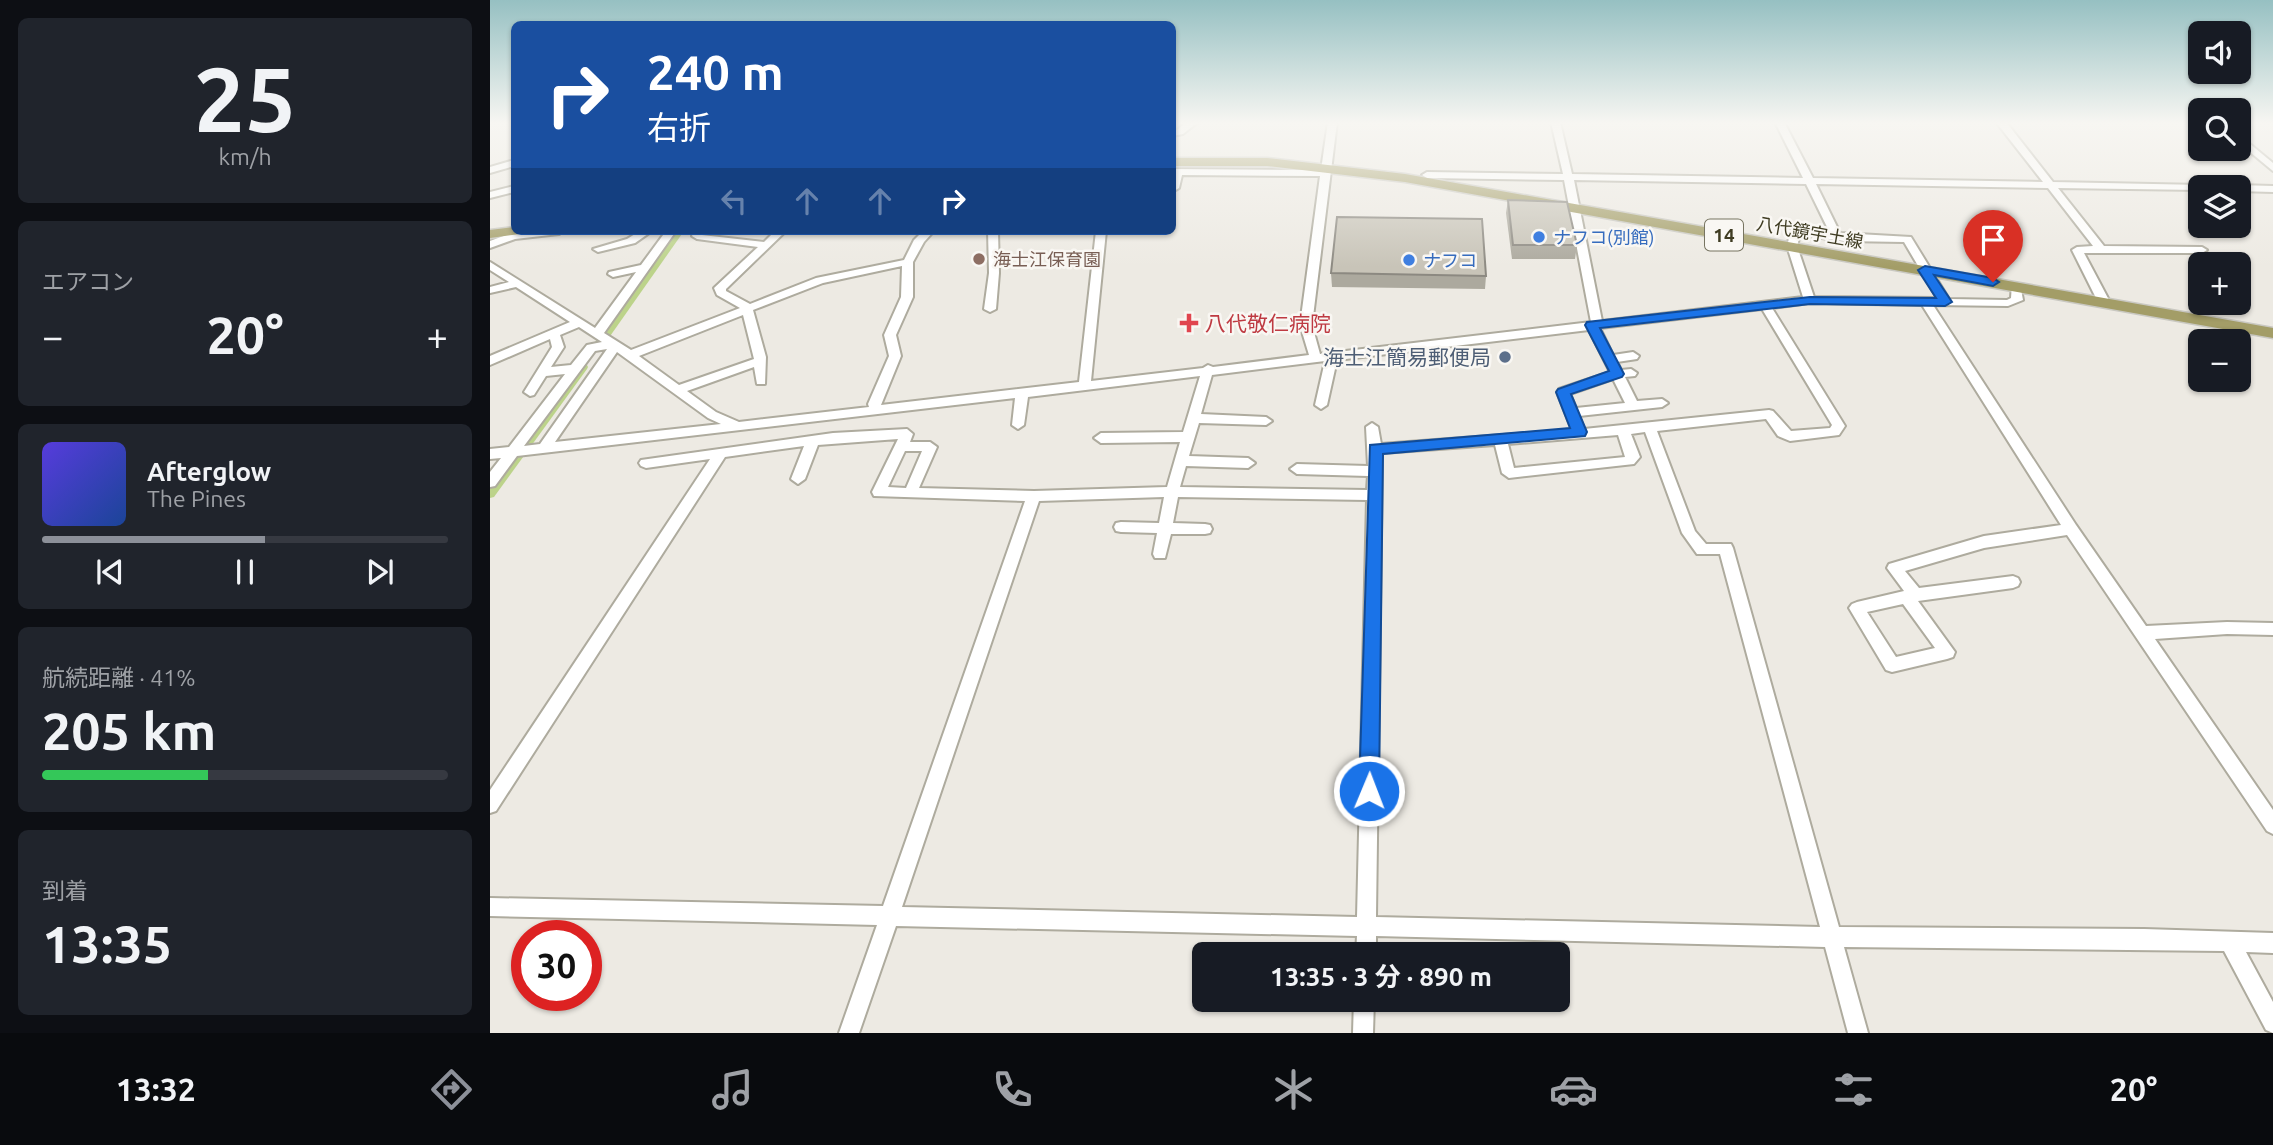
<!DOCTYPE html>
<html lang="ja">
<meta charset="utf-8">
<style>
:root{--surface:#171b24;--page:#20242c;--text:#f1f3f6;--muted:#9ea1a6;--line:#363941;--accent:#8c9099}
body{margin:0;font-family:Ubuntu,"Noto Sans JP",sans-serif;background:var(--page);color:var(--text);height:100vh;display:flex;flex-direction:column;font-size:26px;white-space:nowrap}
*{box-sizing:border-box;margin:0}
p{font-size:23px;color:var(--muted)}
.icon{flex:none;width:38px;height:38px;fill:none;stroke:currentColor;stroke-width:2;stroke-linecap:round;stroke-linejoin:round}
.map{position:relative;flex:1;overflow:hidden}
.sheet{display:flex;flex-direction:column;gap:18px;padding:18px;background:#0d0f14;width:490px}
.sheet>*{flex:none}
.hud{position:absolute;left:21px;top:21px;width:665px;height:214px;border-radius:10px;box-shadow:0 2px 5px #0004;background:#1a4fa0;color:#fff;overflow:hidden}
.controls{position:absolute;left:1698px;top:21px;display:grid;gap:14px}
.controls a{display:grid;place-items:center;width:63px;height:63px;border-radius:10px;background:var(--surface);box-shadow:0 2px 5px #0004;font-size:35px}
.speed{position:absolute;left:21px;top:920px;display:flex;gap:14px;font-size:35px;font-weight:700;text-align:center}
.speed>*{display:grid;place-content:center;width:91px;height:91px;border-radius:50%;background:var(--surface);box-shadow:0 2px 5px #0004;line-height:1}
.speed .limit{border:10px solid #d22;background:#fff;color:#111}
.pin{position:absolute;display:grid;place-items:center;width:60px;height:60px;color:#fff;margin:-72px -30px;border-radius:50% 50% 50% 0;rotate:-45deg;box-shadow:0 0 7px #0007}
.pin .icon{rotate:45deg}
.me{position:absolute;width:77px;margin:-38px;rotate:1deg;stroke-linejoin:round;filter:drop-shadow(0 0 5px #0008)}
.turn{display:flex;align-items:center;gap:24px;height:147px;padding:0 21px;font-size:32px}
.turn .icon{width:91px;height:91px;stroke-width:2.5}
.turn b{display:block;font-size:49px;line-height:60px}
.lanes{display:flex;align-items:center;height:66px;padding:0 21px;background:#0003;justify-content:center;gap:35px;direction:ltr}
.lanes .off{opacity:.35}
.big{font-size:52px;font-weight:700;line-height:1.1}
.sheet .tile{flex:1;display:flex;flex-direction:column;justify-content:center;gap:10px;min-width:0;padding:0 24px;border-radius:10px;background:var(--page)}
.sheet .dial{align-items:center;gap:0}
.dial b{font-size:91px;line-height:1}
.song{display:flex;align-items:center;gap:21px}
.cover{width:84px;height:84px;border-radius:10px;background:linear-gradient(135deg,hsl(250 70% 55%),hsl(220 70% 35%))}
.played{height:7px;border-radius:4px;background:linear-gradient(90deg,var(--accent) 55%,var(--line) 55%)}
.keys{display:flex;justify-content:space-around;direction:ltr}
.heat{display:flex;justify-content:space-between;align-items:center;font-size:38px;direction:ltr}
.charge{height:10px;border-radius:5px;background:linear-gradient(90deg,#34c759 41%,var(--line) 0)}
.trip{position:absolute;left:702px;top:942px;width:378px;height:70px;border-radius:10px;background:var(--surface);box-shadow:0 2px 5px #0004;font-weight:700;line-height:70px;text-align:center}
.menu{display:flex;height:112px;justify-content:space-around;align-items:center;background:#090b0e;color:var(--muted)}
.menu .icon{width:49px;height:49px}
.menu .selected{color:var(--accent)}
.menu b{font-size:32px;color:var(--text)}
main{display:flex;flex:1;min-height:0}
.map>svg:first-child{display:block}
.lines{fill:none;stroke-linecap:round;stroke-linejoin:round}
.canal{fill:#bcd38a;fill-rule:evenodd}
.minor-casing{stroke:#aeab9e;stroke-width:4}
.major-casing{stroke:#c9c8c1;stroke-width:3}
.minor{fill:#fff;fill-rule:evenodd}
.major{fill:#a39d67;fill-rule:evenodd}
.wall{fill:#aca99e}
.building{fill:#c8c4b8;stroke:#8c8981;stroke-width:2}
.route{fill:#1a73e8;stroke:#114b97;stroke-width:2}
.shop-dot{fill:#3f7fe0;stroke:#f9f7f3;stroke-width:2.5}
.education-dot{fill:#8d6e63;stroke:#f9f7f3;stroke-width:2.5}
.health-dot{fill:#e0444e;stroke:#f9f7f3;stroke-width:2.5}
.service-dot{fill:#5c6f8a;stroke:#f9f7f3;stroke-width:2.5}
.labels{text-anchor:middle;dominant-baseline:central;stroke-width:5;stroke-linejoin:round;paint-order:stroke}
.far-street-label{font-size:18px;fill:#3f3c22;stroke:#f9f7f3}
.far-shop-label{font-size:18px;fill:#366cbe;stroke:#f9f7f3;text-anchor:start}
.far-education-label{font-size:18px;fill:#785e54;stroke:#f9f7f3;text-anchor:start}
.shield{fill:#f9f7f3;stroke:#777461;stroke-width:2}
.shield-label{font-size:19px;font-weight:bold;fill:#3f3c22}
.health-label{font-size:21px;fill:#be3a42;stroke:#f9f7f3;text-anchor:start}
.service-label{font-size:21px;fill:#4e5e75;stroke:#f9f7f3;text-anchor:end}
</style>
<main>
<section class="sheet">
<div class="tile dial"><b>25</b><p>km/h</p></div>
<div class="tile"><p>エアコン</p>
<div class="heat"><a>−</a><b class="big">20°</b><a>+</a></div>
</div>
<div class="tile">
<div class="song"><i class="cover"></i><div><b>Afterglow</b><p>The Pines</p></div></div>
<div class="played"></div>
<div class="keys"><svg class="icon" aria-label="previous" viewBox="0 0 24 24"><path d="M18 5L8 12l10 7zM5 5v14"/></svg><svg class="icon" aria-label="pause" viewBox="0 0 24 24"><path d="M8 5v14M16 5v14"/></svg><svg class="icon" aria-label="next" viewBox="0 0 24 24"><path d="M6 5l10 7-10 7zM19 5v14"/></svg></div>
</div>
<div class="tile"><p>航続距離 · 41%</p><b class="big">205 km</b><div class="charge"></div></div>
<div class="tile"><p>到着</p><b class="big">13:35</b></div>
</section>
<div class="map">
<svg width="1783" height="1033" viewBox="0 0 1783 1033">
<rect width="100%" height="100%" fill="#edeae3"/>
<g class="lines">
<g class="canal">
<polygon points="184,231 194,231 111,349 103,349 103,345"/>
<polygon points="93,364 97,365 98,367 97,369 4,497 0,498 0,485 89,365"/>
</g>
<g class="minor-casing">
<g id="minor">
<polygon points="697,122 708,122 693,134 682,136 682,130 687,130"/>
<path d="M838 122H847L822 325 830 354 1101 322 1074 180 937 178 932 175 937 172 1073 174 1061 122H1070L1082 174 1313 178 1285 122H1294L1323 178 1553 182 1506 122H1516L1563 182 1713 185 1715 187H1710V190L1568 188 1614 246 1712 247 1717 250 1712 253H1594L1620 302 1614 305 1608 302 1582 250 1587 247 1603 246 1558 188 1326 184 1350 233 1421 237 1459 299 1517 300 1521 298 1522 284H1530L1533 300 1518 306 1443 305 1586 525 1656 626 1737 622 1783 623V635L1737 634 1665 639 1783 810V834L1777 831 1577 535 1494 548 1415 571 1429 588 1523 576 1528 578 1530 582 1528 586 1523 588 1428 601 1465 652 1463 657 1457 659 1402 672 1396 670 1359 608 1362 604 1367 602 1414 591 1397 568 1399 564 1494 536 1571 525 1432 305 1320 303 1282 308 1355 426 1349 435 1300 441 1288 436 1276 419 1167 431 1205 531 1216 544H1241L1243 548 1349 927 1654 929 1783 933V953L1756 952 1783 1002V1033L1776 1030 1734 951 1354 947 1378 1033H1358L1335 947 886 936V954H866L867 936 406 926 369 1033H349L387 925 0 916V898L393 906 535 501 384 496 382 492 408 439 328 445 315 479 308 484 301 479 314 446 235 457 6 811 0 813V790L220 459 156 468 151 466 149 463 151 460 343 433 417 429 423 434 420 442H440L447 447 429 488 544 491 677 487 690 442 611 443 604 438 611 433 693 432 710 376 538 397 534 425 528 429 522 425 525 398 27 456 5 486 0 487V472L11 458 0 459V449L19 447 75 374 56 376 44 395 40 396 34 392 62 347 60 339 0 365V356L80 322 26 287 0 293V287L19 282 0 270V262L105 328 146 272 123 277 118 274 119 272 151 265 176 231H186L114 333 141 350 250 308 227 295 224 288 268 247 207 239 202 236 203 234 274 242 285 231H296L236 289V291L260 304 326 278 414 260 424 240 433 231H444L434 242 423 262V297L406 335 411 356 391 405 589 382 606 231H616L601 381 713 368 718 365 723 367 819 355 810 325 830 176 692 175 689 188 684 191 682 169 831 170ZM1084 180 1316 184 1339 231 1306 228 1301 231 1297 246 1313 297 1112 321ZM1310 235 1354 241 1414 242 1447 298 1324 297 1307 246ZM412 266 411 297 394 335 399 356 378 404 379 407 249 422 226 412 197 391 264 367 267 384H275L276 357 263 310 333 283ZM1272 309 1342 425 1340 428 1301 431 1283 411 1279 410 1094 429 1089 416 1172 407 1178 403 1172 399 1147 401 1135 377 1145 376 1147 373 1141 369 1131 370 1127 362 1147 359 1149 356 1143 352 1123 355 1110 328ZM253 315 264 359 189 385 149 356ZM89 327 112 342 97 345 81 365 61 367 74 347 70 335ZM1099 330 1120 372 1069 389 1067 392 1082 430 891 444 888 427 882 423 876 427 878 466 807 464 800 469 807 474 878 476 877 490 690 487 696 466 758 468 765 463 758 458 699 456 709 423 776 425 782 421 776 417 711 414 722 375 835 361 825 405 831 409 837 405 847 360ZM117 349 50 444 34 446 105 351ZM127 352 218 418 231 424 65 442ZM1123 379 1135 403 1086 408 1080 394ZM1155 432 1192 533 1207 554H1230L1330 927 886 917 892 453 1005 445 1012 473 1019 478 1144 464 1150 457 1141 434ZM1128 435 1135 457 1024 468 1018 444ZM415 451H432L416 488 398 487ZM674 497 669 523 631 522 626 523 624 527 626 531 631 532 667 533 663 554 665 558H675L681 534H715L720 533 722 529 720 525 715 524 683 523 688 497 877 500 867 917 412 907 549 501ZM1413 604 1445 648 1406 657 1377 612Z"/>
<polygon points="1748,134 1783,163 1783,171 1748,142"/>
<polygon points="24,160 24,166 0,173 0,167"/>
<polygon points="1748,185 1783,186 1783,192 1748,191 1748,187 1744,187"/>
<polygon points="24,186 24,192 0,198 0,192"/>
<polygon points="40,231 74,231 69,234 25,239 0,248 0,241 19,234"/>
<polygon points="150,231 162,231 145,243 108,252 103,249 137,239"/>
<polygon points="498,231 508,231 509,273 506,309 500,312 494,309 499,273"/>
<polygon points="864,999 884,999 883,1033 863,1033"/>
</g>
</g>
<g class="major-casing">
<g id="major">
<polygon points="682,158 777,158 915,174 1783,328 1783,338 915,182 777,166 682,166"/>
<polygon points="24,227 24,231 32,231 30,234 0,238 0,230"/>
</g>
</g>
<use href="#minor" class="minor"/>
<use href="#major" class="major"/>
</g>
<g class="wall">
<polygon points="1018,200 1087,245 1085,259 1022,259 1016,213"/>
<polygon points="841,273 996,276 995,289 842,287"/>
</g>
<g class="building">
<polygon points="1018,200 1077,202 1087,245 1023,245"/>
<polygon points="847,217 992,219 996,276 841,273"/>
</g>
<linearGradient id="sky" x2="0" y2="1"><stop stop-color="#96c0c2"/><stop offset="0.46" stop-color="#f7f6f2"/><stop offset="1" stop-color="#f7f6f2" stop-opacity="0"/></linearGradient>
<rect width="1783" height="267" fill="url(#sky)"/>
<polygon class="route" points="1435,266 1503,278 1509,282 1503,286 1444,275 1462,302 1455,306 1320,304 1110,328 1134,374 1132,377 1081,394 1097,432 1095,436 893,454 889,791 886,798 879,801 872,798 869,791 880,445 1080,428 1066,392 1068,389 1119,371 1095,325 1097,322 1320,297 1446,298 1428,270"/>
<g class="shop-dot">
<circle cx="1049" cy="237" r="7"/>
<circle cx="919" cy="260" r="7"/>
</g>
<circle class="education-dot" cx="489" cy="259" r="7"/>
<path class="health-dot" d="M695.5 312.5h7v7h7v7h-7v7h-7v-7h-7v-7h7z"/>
<circle class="service-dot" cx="1015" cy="357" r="7"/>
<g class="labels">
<g class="far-street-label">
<text transform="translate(1320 232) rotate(10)">八代鏡宇土線</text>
</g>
<g class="far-shop-label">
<text x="1063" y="237">ナフコ(別館)</text>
<text x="933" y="260">ナフコ</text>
</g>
<g class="far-education-label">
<text x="503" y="259">海士江保育園</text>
</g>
<rect class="shield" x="1215" y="219.5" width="38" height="31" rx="5"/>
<g class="shield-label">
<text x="1234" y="235">14</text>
</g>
<g class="health-label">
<text x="715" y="323">八代敬仁病院</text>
</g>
<g class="service-label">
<text x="1001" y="357">海士江簡易郵便局</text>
</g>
</g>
</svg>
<div class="controls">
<a><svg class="icon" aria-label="sound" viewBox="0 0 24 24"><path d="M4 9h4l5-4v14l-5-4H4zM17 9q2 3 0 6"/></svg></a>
<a><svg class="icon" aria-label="search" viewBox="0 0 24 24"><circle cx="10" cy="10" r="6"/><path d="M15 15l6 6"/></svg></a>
<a><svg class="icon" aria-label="layers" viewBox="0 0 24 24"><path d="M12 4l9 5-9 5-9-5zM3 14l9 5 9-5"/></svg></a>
<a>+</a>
<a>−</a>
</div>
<div class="speed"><div class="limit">30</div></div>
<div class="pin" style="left:1503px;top:282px;background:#d93025"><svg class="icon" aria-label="arrive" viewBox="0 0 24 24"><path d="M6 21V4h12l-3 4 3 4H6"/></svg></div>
<svg class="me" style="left:879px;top:791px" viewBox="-20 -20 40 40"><circle r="17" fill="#1a73e8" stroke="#fff" stroke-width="3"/><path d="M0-11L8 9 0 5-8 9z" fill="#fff"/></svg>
<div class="trip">13:35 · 3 分 · 890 m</div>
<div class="hud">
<div class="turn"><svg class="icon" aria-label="right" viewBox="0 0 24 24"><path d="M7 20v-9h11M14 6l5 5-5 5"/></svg><div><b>240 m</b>右折</div></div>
<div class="lanes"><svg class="icon off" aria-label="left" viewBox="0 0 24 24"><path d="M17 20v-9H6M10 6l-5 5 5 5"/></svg><svg class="icon off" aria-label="ahead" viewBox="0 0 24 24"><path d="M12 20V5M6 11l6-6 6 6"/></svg><svg class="icon off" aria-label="ahead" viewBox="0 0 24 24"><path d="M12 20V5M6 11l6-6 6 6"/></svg><svg class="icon" aria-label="right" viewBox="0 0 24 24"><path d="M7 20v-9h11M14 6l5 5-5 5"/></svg></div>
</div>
</div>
</main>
<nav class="menu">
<b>13:32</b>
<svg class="icon selected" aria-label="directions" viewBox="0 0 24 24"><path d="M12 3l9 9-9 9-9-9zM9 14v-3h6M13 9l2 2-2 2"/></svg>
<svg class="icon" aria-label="music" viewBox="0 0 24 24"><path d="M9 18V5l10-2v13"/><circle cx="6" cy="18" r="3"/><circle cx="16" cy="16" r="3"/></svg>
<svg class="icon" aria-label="phone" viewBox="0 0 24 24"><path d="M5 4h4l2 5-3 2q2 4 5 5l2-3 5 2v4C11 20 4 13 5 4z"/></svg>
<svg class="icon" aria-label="climate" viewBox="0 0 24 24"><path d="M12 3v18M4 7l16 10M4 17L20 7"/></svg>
<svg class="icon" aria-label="car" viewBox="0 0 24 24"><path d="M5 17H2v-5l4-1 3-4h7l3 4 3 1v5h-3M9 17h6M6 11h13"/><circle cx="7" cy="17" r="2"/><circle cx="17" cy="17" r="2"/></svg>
<svg class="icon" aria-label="filters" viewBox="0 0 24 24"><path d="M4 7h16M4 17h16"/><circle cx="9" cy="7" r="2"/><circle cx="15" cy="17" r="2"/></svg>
<b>20°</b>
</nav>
